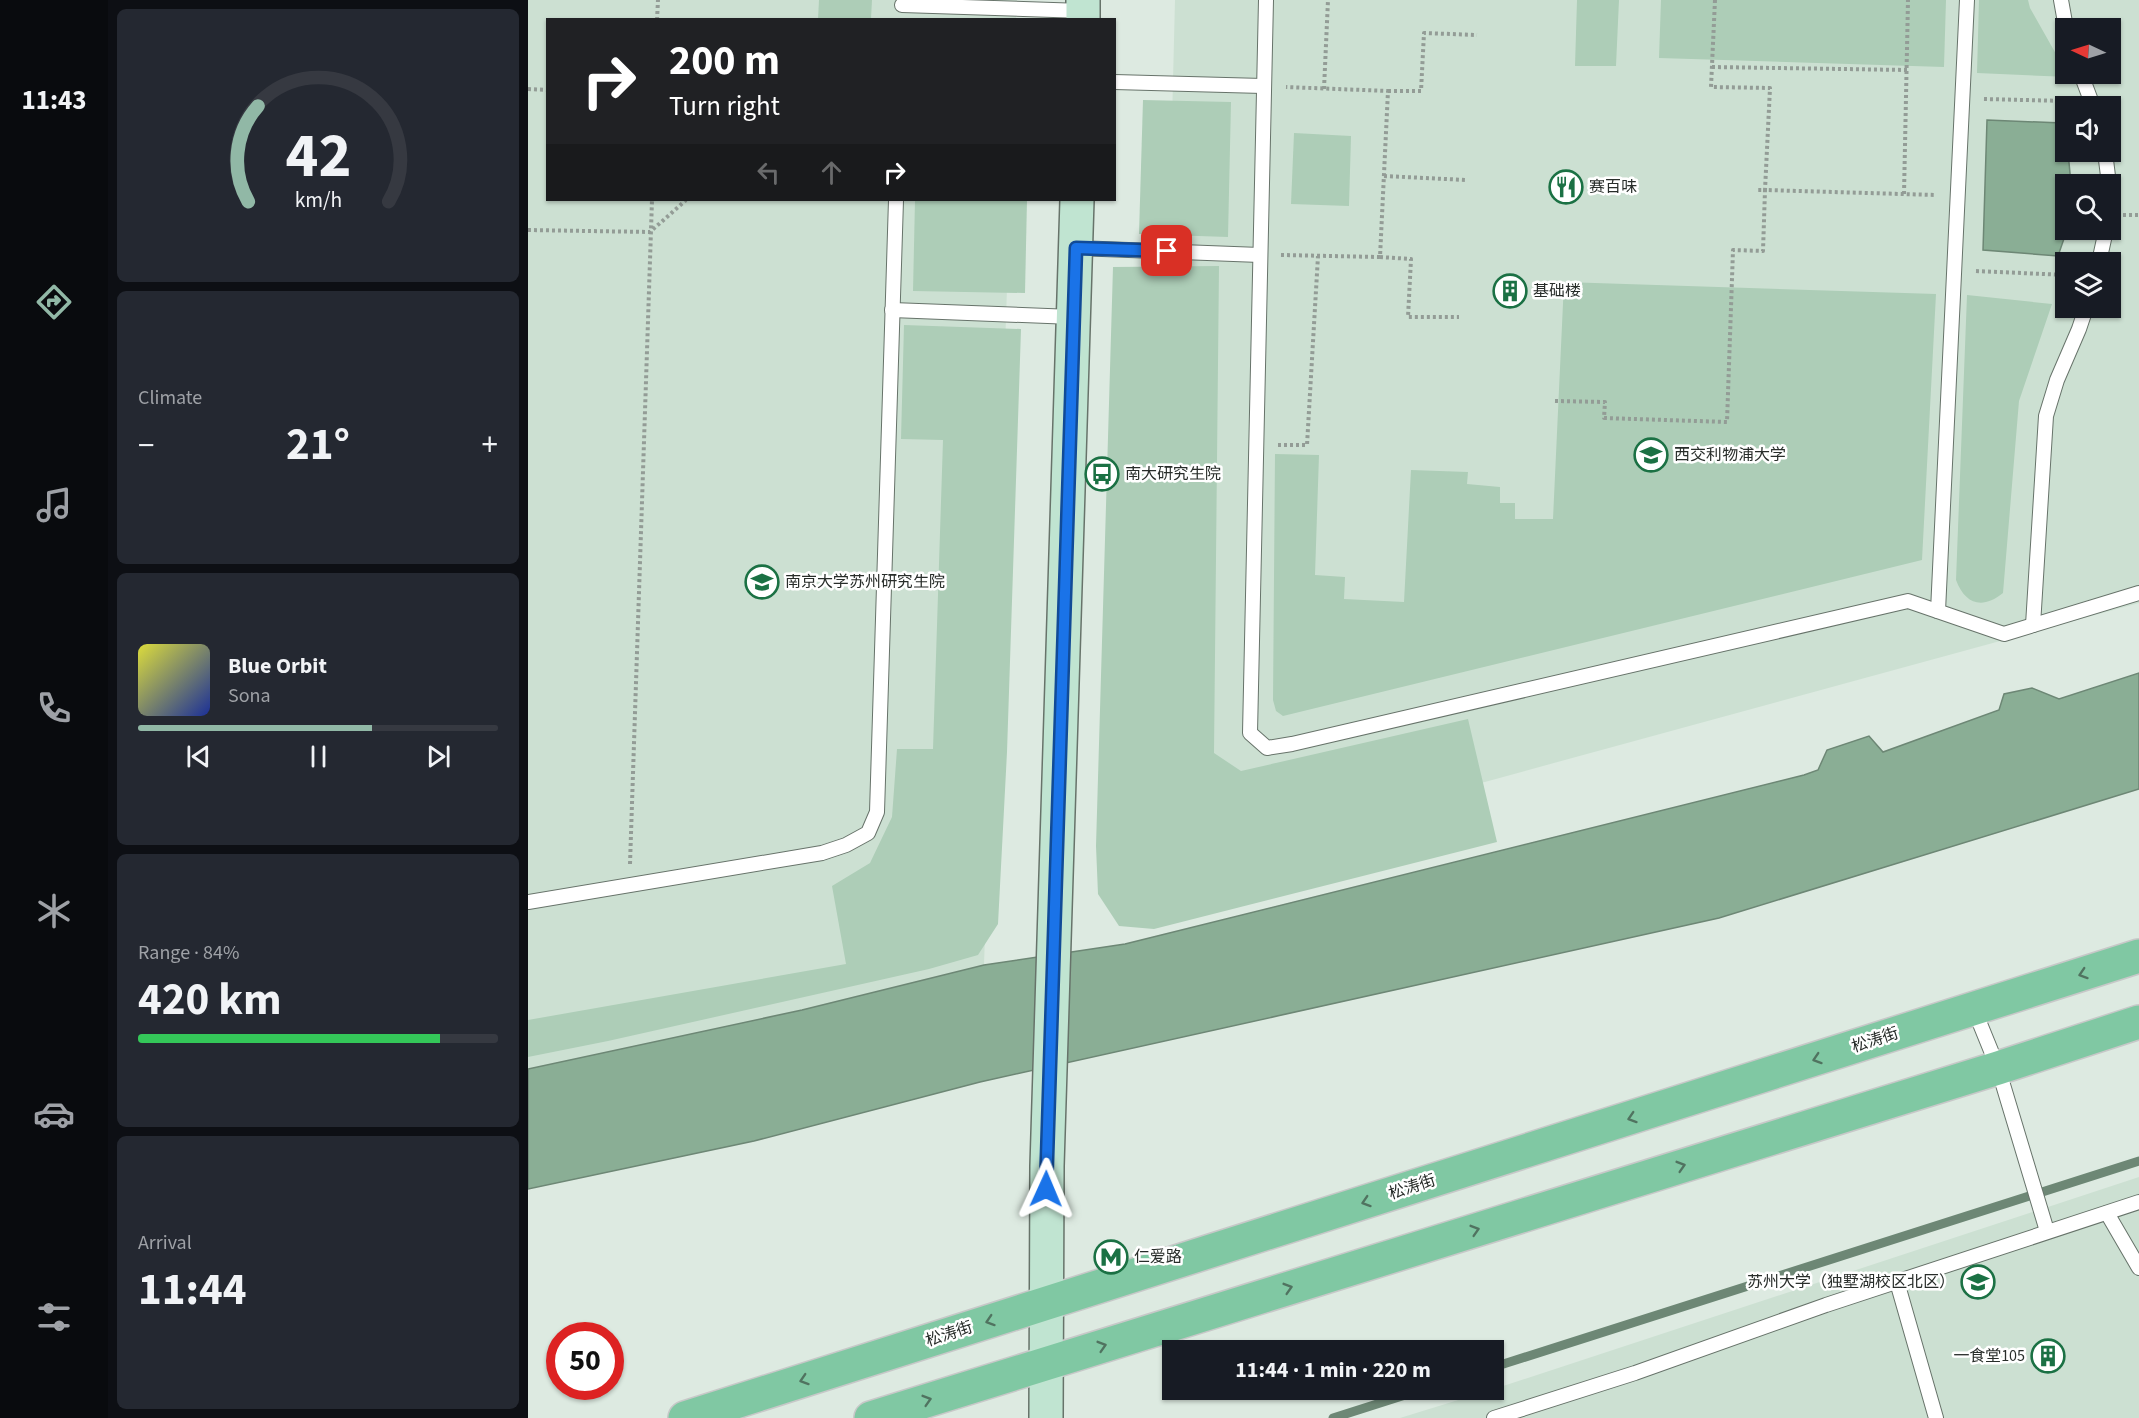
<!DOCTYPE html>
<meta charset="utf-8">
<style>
:root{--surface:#171b24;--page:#242831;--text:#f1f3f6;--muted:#9ea1a6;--line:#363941;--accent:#91b8a6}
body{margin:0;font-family:"Source Sans 3","Noto Sans SC",sans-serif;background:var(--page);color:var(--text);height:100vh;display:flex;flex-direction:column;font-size:22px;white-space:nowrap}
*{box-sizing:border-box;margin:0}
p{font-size:20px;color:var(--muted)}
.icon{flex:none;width:33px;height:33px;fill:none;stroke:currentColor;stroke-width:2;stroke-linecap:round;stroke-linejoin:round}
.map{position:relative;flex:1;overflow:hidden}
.side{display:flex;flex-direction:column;gap:9px;padding:9px;background:#0d0f14;width:420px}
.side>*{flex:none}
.banner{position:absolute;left:18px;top:18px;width:570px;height:183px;border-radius:0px;box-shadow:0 2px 4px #0004;background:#202124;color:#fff;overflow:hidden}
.needle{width:39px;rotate:274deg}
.tools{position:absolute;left:1527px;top:18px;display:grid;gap:12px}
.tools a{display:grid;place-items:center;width:66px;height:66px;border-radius:0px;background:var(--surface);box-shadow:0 2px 4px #0004;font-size:30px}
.speed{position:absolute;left:18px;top:1322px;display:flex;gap:12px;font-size:30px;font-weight:700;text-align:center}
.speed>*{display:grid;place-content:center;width:78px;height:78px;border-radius:50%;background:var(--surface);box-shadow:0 2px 4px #0004;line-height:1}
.speed .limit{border:9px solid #d22;background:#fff;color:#111}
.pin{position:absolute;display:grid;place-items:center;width:51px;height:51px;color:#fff;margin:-26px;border-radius:12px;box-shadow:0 3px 9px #0006}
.me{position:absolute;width:66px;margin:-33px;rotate:1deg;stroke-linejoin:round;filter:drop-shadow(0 0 4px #0008)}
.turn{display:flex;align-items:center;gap:21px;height:126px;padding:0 24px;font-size:27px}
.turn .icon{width:78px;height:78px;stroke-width:2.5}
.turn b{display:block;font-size:42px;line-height:51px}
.lanes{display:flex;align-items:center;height:57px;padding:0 24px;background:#0003;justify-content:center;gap:30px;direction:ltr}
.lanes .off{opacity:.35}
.big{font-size:45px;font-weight:700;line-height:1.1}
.side .card{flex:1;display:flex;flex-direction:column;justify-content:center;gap:9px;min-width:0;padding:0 21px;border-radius:9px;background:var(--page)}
.side .dial{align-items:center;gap:0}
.dial svg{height:156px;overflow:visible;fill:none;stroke:var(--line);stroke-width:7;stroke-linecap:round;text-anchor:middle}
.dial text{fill:var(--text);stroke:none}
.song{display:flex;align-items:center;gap:18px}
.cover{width:72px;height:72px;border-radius:9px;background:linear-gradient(135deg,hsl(60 70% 55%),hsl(230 70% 35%))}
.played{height:6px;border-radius:3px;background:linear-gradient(90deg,var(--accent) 65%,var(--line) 65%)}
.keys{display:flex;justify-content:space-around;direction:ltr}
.heat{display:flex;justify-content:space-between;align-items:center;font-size:33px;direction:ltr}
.charge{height:9px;border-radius:4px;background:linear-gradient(90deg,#34c759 84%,var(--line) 0)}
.trip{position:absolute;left:634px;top:1340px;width:342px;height:60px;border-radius:0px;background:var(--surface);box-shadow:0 2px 4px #0004;font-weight:700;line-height:60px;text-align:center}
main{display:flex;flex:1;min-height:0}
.menu{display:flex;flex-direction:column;width:108px;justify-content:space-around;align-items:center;background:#090b0e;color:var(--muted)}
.menu .icon{width:42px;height:42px}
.menu .active{color:var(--accent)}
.menu b{font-size:27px;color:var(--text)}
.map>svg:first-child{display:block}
.built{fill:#cce0d2;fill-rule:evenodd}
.green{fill:#adcdb7}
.water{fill:#8aae95;stroke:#6d8775;stroke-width:1.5}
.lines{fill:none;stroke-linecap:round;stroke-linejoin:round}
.stream{stroke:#6d8775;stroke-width:9}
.service-casing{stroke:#67736a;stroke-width:16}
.secondary-casing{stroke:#67736a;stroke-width:36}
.primary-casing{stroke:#c7c8c8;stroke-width:36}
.path{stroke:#939c96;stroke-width:4;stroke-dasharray:3 3;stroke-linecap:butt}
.service{stroke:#fff;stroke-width:14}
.secondary{stroke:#c0e4d1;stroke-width:33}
.primary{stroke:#80c8a3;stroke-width:33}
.oneway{stroke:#507360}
.route-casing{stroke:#114b97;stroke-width:15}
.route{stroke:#1a73e8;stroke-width:10}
.labels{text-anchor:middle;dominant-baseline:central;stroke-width:5;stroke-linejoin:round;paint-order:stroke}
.poi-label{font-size:16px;fill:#282d2a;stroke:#fff;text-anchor:start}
.street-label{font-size:16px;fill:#282d2a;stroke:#fff}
</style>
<main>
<nav class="menu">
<b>11:43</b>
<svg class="icon active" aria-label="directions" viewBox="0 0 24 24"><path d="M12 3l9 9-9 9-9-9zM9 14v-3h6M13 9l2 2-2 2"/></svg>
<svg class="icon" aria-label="music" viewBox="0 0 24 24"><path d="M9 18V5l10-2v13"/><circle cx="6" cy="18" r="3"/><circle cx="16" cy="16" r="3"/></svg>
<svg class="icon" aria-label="phone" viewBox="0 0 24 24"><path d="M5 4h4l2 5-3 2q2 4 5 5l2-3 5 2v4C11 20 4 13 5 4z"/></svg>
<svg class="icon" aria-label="climate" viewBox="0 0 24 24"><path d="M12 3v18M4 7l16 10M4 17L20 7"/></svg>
<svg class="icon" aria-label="car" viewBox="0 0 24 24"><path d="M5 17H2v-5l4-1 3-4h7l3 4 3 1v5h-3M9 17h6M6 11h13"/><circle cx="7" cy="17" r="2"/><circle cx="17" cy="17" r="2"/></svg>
<svg class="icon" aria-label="filters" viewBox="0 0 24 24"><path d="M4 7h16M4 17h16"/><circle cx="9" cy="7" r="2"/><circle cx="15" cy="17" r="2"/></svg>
</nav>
<section class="side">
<div class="card dial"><svg viewBox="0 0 100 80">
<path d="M14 69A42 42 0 1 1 86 69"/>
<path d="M14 69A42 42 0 0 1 19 20" stroke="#91b8a6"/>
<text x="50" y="56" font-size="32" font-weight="700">42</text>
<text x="50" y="72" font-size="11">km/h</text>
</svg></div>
<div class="card"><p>Climate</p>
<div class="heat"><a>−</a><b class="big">21°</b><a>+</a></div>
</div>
<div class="card">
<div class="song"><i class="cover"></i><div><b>Blue Orbit</b><p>Sona</p></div></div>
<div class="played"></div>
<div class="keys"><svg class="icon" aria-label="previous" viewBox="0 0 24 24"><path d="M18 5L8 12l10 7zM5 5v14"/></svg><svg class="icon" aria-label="pause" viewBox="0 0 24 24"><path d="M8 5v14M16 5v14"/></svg><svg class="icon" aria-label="next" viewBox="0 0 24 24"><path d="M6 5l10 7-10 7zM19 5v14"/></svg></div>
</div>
<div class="card"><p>Range · 84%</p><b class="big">420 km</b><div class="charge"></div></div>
<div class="card"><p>Arrival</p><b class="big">11:44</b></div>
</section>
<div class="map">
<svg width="1611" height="1418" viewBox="0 0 1611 1418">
<rect width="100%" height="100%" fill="#ddeae1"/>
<g class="built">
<polygon points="0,0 489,0 488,20 20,20 20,200 482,200 456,965 274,1010 0,1069"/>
<path d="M647 0H1611V603L737 842 628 766ZM1538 28H1582V74H1538ZM1538 106H1582V152H1538ZM1538 184H1582V230H1538ZM1538 262H1582V308H1538Z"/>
<polygon points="1611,1177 1611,1418 872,1418 966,1389"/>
</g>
<g class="green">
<polygon points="291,0 344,0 343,19 290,19"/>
<polygon points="1049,0 1091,0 1088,66 1047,66"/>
<polygon points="1133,0 1418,0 1416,67 1131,58"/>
<polygon points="1451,0 1500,0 1502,8 1541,77 1449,73"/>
<polygon points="615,100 703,102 700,237 611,234"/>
<polygon points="766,133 823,136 821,206 763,204"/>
<polygon points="387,200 499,200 497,293 385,291"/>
<polygon points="691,266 686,753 713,771 940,719 969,842 626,929 591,926 570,894 568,846 585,267"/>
<polygon points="1036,282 1408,294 1394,560 755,716 748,711 745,700 747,454 791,455 787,575 817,577 816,599 876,602 883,470 940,472 939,484 972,487 972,503 987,503 987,519 1025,519"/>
<path d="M1439 295 1524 304 1491 401 1475 593C1454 610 1437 604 1428 580Z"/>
<polygon points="376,325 493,329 479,752 470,924 450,955 401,969 80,1041 0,1057 0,1020 318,964 304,886 342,863 364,817 369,749 405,749 415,440 373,439"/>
</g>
<g class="water">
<polygon points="1459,120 1534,123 1538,152 1540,152 1543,184 1538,184 1539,230 1530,256 1455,250"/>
<polygon points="1611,673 1611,789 1191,918 452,1082 226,1141 0,1189 0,1069 274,1010 456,965 597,944 1276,775 1290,770 1299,750 1341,736 1355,752 1471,710 1476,694 1504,688 1531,699"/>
</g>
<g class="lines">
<g class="stream">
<polyline points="966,1367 1611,1161"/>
<polyline points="805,1418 896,1389"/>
</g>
<g class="service-casing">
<g id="service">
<polyline points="738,0 722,733 739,748 764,744 1380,601 1476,634 1611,593"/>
<polyline points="1533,0 1538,28"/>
<polyline points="374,5 555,11"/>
<polyline points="1553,74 1565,106"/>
<polyline points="586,82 735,86"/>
<polyline points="1577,152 1581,184"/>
<polyline points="548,248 732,255"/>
<polyline points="1571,262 1578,230"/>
<polyline points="364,310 545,317"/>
<polyline points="1410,611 1439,0"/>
<polyline points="1505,625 1518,416 1529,380 1551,329 1558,308"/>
<polyline points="0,902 294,853 318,845 340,833 349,812 368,200"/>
<polyline points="1446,1009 1470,1068 1519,1231"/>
<polyline points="1579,1213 1611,1268"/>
<polyline points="1369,1282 1408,1418"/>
<polyline points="966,1418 1107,1373 1298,1305 1611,1202"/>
</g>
</g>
<g class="secondary-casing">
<g id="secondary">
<polyline points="555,20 555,0"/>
<polyline points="518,1418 519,1166 549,200"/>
</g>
</g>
<g class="primary-casing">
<g id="primary">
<polyline points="157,1418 1611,956"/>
<polyline points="343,1418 1470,1068 1611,1022"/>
</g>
</g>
<g class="path">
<polyline points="1187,0 1183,87 1242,88 1237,190 1408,195"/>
<polyline points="129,20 130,0"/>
<polyline points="1184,67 1379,70"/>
<polyline points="0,89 20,90"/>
<polyline points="796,89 800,0"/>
<polyline points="860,91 893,91 896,33 949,35"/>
<polyline points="1456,99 1538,101"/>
<polyline points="856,176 938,180"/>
<polyline points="1376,194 1380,0"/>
<polyline points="1595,215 1611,215"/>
<polyline points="0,230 122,232 158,200"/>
<polyline points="753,255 852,257 860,91 758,87"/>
<polyline points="852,257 883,259 880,317 931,317"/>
<polyline points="1448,271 1538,275"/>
<polyline points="1027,401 1077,402 1076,418 1199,422 1205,250 1235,251 1237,190 1228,190"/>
<polyline points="750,445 779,445 790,256"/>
<polyline points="102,864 124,200"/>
</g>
<use href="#service" class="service"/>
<use href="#secondary" class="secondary"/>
<use href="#primary" class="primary"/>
</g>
<defs><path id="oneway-chevron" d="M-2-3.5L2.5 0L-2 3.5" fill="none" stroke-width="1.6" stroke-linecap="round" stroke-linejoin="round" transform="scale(1.5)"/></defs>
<g class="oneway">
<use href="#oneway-chevron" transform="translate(1555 974) rotate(162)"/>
<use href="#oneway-chevron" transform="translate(1289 1059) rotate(162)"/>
<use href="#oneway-chevron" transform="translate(1104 1118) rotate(162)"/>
<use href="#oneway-chevron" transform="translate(1153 1166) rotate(-17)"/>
<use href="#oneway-chevron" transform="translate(838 1202) rotate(162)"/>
<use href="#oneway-chevron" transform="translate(947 1230) rotate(-17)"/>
<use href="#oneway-chevron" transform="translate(760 1288) rotate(-17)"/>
<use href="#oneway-chevron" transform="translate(462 1321) rotate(162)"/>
<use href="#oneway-chevron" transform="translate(574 1346) rotate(-17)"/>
<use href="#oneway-chevron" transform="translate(276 1380) rotate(162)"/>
<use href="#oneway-chevron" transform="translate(399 1400) rotate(-17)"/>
</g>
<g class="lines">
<g class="route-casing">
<polyline id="route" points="518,1189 548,248 639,251"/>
</g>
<use href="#route" class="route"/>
</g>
<defs>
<g id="restaurant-ring" transform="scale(1.725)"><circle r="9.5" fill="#fff" stroke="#1b7144" stroke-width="1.5"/><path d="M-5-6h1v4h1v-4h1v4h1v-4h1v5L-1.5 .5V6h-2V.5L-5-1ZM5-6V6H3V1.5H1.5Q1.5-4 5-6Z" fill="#1b7144"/></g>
<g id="building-ring" transform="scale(1.725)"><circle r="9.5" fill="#fff" stroke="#1b7144" stroke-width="1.5"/><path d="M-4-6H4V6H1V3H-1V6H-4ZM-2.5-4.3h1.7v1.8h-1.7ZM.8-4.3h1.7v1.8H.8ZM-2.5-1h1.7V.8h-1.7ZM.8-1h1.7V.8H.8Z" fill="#1b7144"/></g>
<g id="university-ring" transform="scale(1.725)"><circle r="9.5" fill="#fff" stroke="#1b7144" stroke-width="1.5"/><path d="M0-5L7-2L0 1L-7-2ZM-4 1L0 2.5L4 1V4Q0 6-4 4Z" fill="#1b7144"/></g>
<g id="bus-ring" transform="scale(1.725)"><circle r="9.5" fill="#fff" stroke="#1b7144" stroke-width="1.5"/><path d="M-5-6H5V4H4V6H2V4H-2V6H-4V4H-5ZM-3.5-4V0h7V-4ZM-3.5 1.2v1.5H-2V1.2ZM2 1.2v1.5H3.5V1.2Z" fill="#1b7144"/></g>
<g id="metro-ring" transform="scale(1.725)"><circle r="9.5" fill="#fff" stroke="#1b7144" stroke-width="1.5"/><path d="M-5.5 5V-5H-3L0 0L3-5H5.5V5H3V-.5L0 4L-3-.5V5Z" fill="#1b7144"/></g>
</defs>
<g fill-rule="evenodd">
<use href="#restaurant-ring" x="1038" y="187"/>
<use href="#building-ring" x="982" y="291"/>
<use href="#university-ring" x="1123" y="455"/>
<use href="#bus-ring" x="574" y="474"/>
<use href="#university-ring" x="234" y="582"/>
<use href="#metro-ring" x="583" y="1257"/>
<use href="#university-ring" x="1450" y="1282"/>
<use href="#building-ring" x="1520" y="1356"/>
</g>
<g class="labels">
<g class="poi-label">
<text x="1061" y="187">赛百味</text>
<text x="1005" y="291">基础楼</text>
<text x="1146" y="455">西交利物浦大学</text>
<text x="597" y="474">南大研究生院</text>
<text x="257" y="582">南京大学苏州研究生院</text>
<text x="606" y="1257">仁爱路</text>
<text x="1427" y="1282" text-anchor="end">苏州大学（独墅湖校区北区）</text>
<text x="1497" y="1356" text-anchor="end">一食堂105</text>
</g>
<g class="street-label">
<text transform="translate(1347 1040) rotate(-18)">松涛街</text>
<text transform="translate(884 1187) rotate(-18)">松涛街</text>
<text transform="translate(421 1334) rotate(-18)">松涛街</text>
</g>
</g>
</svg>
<div class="tools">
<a><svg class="needle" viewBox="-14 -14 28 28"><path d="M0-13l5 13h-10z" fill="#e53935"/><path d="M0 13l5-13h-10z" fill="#9ea1a6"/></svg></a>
<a><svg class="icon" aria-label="sound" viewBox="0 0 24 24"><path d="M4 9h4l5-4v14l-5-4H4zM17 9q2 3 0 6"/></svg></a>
<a><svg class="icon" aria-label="search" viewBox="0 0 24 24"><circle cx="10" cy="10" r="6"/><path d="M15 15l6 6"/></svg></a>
<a><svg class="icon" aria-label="layers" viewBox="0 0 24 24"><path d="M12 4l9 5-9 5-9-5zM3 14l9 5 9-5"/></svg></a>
</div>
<div class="speed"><div class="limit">50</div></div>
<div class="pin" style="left:639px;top:251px;background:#d93025"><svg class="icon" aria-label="arrive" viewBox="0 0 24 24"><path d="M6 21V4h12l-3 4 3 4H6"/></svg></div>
<svg class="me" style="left:518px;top:1189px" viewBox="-20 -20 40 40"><path d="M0-17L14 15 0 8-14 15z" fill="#1a73e8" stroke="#fff" stroke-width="4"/></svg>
<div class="trip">11:44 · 1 min · 220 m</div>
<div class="banner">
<div class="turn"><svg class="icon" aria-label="right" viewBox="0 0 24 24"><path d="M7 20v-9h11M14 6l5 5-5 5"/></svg><div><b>200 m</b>Turn right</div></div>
<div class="lanes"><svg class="icon off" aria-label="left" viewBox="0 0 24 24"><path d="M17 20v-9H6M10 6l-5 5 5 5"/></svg><svg class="icon off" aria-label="ahead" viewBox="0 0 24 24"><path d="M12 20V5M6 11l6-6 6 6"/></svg><svg class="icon" aria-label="right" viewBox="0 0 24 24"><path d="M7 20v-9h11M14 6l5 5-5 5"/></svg></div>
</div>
</div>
</main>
